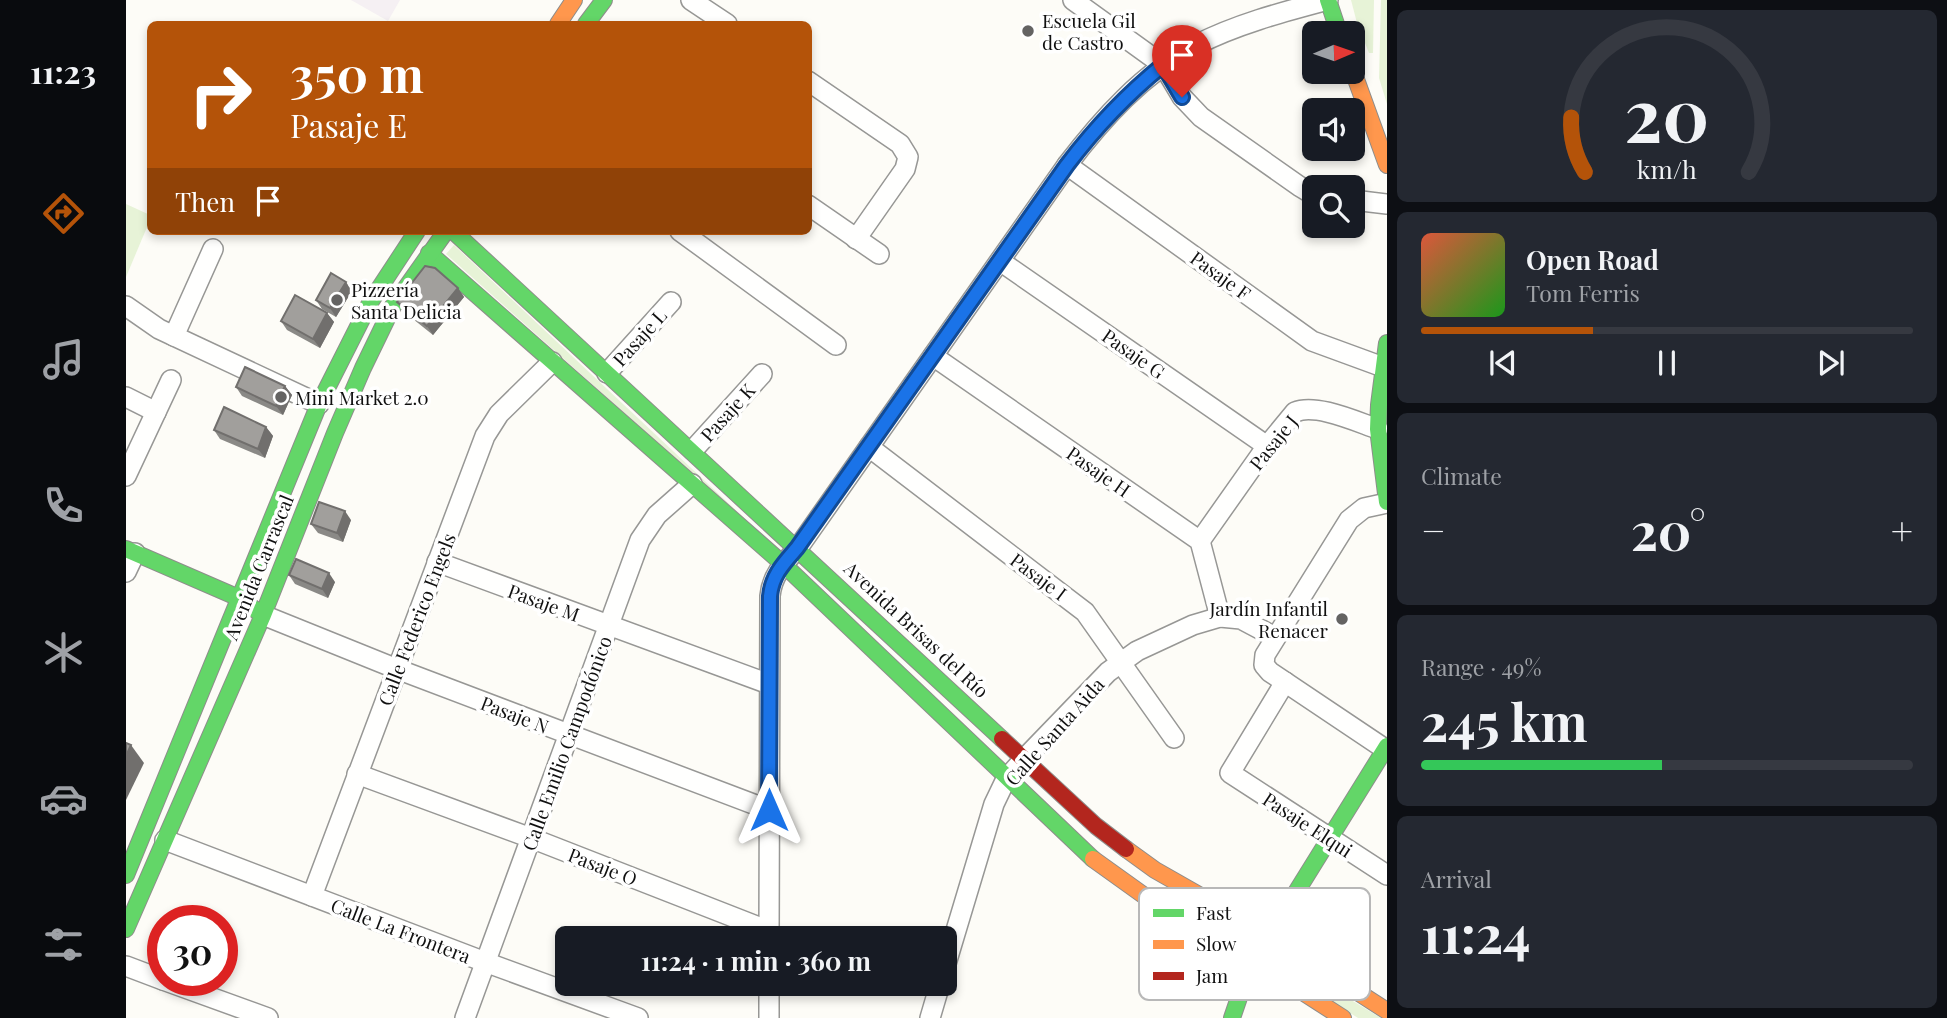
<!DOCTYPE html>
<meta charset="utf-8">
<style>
:root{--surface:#171b24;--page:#242831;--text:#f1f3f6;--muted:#9ea1a6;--line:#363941;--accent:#b45309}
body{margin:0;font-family:"Playfair Display",serif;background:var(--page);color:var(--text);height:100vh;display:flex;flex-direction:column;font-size:26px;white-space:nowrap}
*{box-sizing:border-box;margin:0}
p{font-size:23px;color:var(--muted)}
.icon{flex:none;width:38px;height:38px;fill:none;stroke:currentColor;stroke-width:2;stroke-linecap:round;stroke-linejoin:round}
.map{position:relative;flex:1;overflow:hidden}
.details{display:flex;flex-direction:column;gap:10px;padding:10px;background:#0d0f14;width:560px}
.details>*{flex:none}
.banner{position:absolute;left:21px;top:21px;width:665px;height:214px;border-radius:10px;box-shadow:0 4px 10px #0003;background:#b45309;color:#fff;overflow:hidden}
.needle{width:46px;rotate:88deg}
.buttons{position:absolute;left:1176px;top:21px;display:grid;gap:14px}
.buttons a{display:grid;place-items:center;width:63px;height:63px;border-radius:10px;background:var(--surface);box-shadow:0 4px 10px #0003;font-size:35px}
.speed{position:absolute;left:21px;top:905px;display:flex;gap:14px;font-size:35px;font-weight:700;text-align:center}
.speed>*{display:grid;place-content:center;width:91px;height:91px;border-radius:50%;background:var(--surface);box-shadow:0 4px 10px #0003;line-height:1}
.speed .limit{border:10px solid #d22;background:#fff;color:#111}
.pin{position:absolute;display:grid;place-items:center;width:60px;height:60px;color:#fff;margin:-72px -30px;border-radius:50% 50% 50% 0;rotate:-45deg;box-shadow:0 0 7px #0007}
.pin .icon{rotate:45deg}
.me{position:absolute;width:77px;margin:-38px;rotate:0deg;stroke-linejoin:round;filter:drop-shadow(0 0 5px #0008)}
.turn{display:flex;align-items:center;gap:24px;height:147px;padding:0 28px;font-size:32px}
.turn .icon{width:91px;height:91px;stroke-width:2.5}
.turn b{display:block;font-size:49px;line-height:60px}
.then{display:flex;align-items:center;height:66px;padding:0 28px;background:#0003;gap:14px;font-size:26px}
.big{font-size:52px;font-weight:700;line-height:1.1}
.details .card{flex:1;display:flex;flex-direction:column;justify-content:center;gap:10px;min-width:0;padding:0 24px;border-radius:10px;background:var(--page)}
.details .dial{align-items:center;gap:0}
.dial svg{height:182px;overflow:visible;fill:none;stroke:var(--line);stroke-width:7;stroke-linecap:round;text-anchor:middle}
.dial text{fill:var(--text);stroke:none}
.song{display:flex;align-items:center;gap:21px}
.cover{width:84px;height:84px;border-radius:10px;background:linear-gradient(135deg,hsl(10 70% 55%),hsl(120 70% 35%))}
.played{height:7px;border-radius:4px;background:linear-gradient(90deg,var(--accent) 35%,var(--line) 35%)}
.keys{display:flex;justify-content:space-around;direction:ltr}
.heat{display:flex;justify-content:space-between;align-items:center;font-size:38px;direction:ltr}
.charge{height:10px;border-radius:5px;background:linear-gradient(90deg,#34c759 49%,var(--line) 0)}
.trip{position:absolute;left:429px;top:926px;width:402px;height:70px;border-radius:10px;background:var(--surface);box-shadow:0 4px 10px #0003;font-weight:700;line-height:70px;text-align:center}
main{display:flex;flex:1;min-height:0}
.dock{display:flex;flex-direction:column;width:126px;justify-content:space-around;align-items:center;background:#090b0e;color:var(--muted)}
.dock .icon{width:49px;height:49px}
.dock .current{color:var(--accent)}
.dock b{font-size:32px;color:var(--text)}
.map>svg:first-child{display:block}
.industrial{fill:#f5f0f3}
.green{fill:#e7f3d7}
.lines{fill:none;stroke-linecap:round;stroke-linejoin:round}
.street-casing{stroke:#979795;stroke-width:22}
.fast-casing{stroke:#8e8d8b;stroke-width:18}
.slow-casing{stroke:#8e8d8b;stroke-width:18}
.jam-casing{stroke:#8e8d8b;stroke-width:18}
.street{stroke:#fffffe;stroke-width:19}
.fast{stroke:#63d668;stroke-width:16}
.slow{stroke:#ff974d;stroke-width:16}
.jam{stroke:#b3261e;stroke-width:16}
.wall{fill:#8a8986}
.shaded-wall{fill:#716f6d}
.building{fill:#a19f9c;stroke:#716f6d;stroke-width:2}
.route-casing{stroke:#114b97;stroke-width:18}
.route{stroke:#1a73e8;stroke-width:12}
.poi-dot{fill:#646362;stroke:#fff;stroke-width:2.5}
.labels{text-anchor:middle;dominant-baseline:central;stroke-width:7;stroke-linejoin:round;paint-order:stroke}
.poi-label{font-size:19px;fill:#111;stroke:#fff;text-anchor:start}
.street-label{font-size:19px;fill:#111;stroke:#fff}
.key{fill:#fff;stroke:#b8b8b8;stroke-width:2}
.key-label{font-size:19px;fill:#111}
</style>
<main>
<nav class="dock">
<b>11:23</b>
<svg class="icon current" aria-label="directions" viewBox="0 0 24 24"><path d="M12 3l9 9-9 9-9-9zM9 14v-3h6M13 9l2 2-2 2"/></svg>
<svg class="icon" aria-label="music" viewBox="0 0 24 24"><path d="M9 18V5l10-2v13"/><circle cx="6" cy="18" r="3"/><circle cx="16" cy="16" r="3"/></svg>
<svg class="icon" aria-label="phone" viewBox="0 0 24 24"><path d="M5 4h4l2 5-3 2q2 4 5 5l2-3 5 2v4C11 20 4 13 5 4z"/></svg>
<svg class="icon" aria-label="climate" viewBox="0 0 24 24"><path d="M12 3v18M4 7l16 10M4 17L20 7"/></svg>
<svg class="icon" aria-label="car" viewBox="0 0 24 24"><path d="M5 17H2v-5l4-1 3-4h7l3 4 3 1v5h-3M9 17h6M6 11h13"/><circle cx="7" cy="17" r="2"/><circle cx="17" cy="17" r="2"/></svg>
<svg class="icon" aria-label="filters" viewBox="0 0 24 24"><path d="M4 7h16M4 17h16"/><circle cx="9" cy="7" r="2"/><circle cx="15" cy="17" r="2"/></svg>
</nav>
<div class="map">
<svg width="1261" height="1018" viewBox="0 0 1261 1018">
<rect width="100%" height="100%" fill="#fdfcf7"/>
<polygon class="industrial" points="225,0 274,0 262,21"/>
<g class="green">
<polygon points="1225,0 1248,0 1247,53 1243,53 1231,23"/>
<polygon points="1255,0 1261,0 1261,104 1253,78"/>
<polygon points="0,204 24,215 24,220 0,277"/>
<polygon points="328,245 649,547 320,254"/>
<polygon points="1144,951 1255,1018 1232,1018 1143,962"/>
</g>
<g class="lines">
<g class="street-casing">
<g id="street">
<polyline points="565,0 601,24"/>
<polyline points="947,0 1037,65 1056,97 1075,117 1173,186 1188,195"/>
<polyline points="682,81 774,144 782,157 779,169 730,239"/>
<polyline points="941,165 1186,341 1257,367"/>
<polyline points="1227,200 1261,204"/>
<polyline points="682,205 753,254"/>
<polyline points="554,231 710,345"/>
<polyline points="874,261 1141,446"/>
<polyline points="0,306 33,329 193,404"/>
<polyline points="48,336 87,249"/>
<polyline points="807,356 1074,541 1094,617"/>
<polyline points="481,373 545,302"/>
<polyline points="0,397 30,412"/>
<polyline points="743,447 959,612 1048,738"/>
<polyline points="567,450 636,374"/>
<polyline points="0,476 45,380"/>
<path d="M1074 541 1141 446 1169 412C1190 403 1231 422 1252 429"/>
<polyline points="311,562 643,684"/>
<polyline points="0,572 9,553"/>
<polyline points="137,615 271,669 643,810"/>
<polyline points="1159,682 1104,773 1261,875"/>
<polyline points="1259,749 1144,672 1138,665 1139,655 1223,520 1238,508 1261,503"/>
<polyline points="231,774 405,838 643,931"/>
<polyline points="39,840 359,962 512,1018"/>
<polyline points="186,896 359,436 373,414 426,362"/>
<path d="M643 938 644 596C646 575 658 563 672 548L941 165C976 119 1017 73 1070 45 1111 24 1157 12 1202 0"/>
<polyline points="0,966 37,980"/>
<polyline points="819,967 868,804 880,779 899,758 982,672 1011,651 1067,625 1094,617 1115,619 1149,637"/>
<polyline points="37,980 142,1018"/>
<polyline points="643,984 643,1018"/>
<polyline points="339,1018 514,540 531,515 566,484"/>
<polyline points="804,1018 814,984"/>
</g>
</g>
<g class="fast-casing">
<g id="fast">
<polyline points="1202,0 1213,33"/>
<polyline points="460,24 478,0"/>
<polyline points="327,231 876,739"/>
<polyline points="303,253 657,564 967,859"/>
<polyline points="1261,343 1253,405 1252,429 1261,502"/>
<polyline points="0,549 113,598 131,611"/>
<polyline points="0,875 193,404 245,301 291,231"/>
<polyline points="0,929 137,615 209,433 237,368 267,306 320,231"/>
<polyline points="1106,1018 1121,974 1128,960 1261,746"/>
</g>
</g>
<g class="slow-casing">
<g id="slow">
<polyline points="432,24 448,0"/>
<polyline points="1227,71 1261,165"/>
<polyline points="1000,849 1029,870 1143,935 1261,1011"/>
<polyline points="967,859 1020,897 1113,951 1217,1018"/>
</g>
</g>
<g class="jam-casing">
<polyline id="jam" points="876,739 970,826 1000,849"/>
</g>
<use href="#street" class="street"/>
<use href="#fast" class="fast"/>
<use href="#slow" class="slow"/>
<use href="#jam" class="jam"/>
</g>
<g class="wall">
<polygon points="332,288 338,297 307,335 277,311 271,302"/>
<polygon points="226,291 210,317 196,309 190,300"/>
<polygon points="201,313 208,322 194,348 161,330 155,321"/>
<polygon points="159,386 166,395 157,415 116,396 110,387"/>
<polygon points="140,427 147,436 139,458 94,439 88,430"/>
<polygon points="225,520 217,542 192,533 185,524"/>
<polygon points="163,575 209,582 202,598 169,584"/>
</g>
<g class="shaded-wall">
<polygon points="220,282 226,291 210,317 204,308"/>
<polygon points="332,288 338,297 307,335 301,326"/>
<polygon points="201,313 208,322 194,348 187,339"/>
<polygon points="159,386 166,395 157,415 150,406"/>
<polygon points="140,427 147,436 139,458 132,449"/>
<polygon points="219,511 225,520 217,542 211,533"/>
<polygon points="203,573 209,582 202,598 196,589"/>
<polygon points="5,745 18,763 0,800 0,756"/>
</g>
<g class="building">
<polygon points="299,266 309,268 332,288 301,326 271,302"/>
<polygon points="205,273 220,282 204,308 190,300"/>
<polygon points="169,295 201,313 187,339 155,321"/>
<polygon points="119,367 159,386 150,406 110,387"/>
<polygon points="98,407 140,427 132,449 88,430"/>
<polygon points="193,502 219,511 211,533 185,524"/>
<polygon points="170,559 203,573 196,589 163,575"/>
<polygon points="0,743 5,745 0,756"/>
</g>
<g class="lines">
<g class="route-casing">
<path id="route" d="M643 810 644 596C646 575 658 563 671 548L941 165C969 128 1000 95 1037 65L1056 97"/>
</g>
<use href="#route" class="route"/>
</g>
<g class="poi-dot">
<circle cx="902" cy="31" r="7"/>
<circle cx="211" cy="300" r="7"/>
<circle cx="155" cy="397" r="7"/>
<circle cx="1216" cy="619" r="7"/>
</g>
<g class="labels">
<g class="poi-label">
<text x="916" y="20">Escuela Gil<tspan x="916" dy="22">de Castro</tspan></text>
<text x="225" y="289">Pizzería<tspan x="225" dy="22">Santa Delicia</tspan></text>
<text x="169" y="397">Mini Market 2.0</text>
<text x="1202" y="608" text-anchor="end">Jardín Infantil<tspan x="1202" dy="22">Renacer</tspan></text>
</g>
<g class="street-label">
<text transform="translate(1095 275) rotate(36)">Pasaje F</text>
<text transform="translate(513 337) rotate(-48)">Pasaje L</text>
<text transform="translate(1008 353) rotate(35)">Pasaje G</text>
<text transform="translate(601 412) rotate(-48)">Pasaje K</text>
<text transform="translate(1147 442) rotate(-51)">Pasaje J</text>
<text transform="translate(973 471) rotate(35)">Pasaje H</text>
<text transform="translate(132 567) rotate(-68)">Avenida Carrascal</text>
<text transform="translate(913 576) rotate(37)">Pasaje I</text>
<text transform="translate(418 602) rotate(20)">Pasaje M</text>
<text transform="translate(290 619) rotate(-69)">Calle Federico Engels</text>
<text transform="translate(791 629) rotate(43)">Avenida Brisas del Río</text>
<text transform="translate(389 714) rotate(21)">Pasaje N</text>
<text transform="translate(928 731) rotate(-48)">Calle Santa Aida</text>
<text transform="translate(440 743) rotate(-70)">Calle Emilio Campodónico</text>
<text transform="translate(1182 824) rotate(33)">Pasaje Elqui</text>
<text transform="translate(477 866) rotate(21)">Pasaje O</text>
<text transform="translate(275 930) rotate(21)">Calle La Frontera</text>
</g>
</g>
<rect x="1013" y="888" width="231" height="112" rx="10" class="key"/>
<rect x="1027" y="909" width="31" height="8" fill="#63d668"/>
<rect x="1027" y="940" width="31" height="9" fill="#ff974d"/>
<rect x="1027" y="972" width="31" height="8" fill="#b3261e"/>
<g class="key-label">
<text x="1070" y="920">Fast</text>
<text x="1070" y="951">Slow</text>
<text x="1070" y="983">Jam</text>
</g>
</svg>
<div class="buttons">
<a><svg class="needle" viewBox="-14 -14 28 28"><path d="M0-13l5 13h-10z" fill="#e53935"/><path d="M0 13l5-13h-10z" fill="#9ea1a6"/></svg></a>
<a><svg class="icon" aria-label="sound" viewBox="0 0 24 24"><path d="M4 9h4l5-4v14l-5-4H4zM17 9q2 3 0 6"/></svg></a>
<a><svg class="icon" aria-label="search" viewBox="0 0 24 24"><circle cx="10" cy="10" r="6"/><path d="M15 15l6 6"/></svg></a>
</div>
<div class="speed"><div class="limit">30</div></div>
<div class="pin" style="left:1056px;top:97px;background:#d93025"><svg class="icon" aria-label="arrive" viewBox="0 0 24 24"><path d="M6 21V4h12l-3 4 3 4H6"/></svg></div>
<svg class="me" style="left:643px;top:810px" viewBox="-20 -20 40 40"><path d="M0-17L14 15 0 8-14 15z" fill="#1a73e8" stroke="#fff" stroke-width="4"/></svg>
<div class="trip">11:24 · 1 min · 360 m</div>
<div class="banner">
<div class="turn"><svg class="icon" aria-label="right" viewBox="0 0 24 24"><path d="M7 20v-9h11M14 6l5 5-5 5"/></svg><div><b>350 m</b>Pasaje E</div></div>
<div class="then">Then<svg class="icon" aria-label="arrive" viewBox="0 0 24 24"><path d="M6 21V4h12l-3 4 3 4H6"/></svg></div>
</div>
</div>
<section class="details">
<div class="card dial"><svg viewBox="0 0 100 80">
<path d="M14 69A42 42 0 1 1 86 69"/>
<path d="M14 69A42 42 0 0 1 8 45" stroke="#b45309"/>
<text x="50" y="56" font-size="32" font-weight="700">20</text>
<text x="50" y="72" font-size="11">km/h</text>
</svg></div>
<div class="card">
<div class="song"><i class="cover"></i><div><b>Open Road</b><p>Tom Ferris</p></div></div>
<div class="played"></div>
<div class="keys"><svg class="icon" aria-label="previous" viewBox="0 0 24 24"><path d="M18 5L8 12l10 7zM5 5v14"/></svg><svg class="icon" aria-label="pause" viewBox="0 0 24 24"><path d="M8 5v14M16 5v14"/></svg><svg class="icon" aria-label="next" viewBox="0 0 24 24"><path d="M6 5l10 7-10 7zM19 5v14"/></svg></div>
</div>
<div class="card"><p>Climate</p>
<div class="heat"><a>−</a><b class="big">20°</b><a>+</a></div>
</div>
<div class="card"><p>Range · 49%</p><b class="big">245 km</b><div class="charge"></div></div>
<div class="card"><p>Arrival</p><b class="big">11:24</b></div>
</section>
</main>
